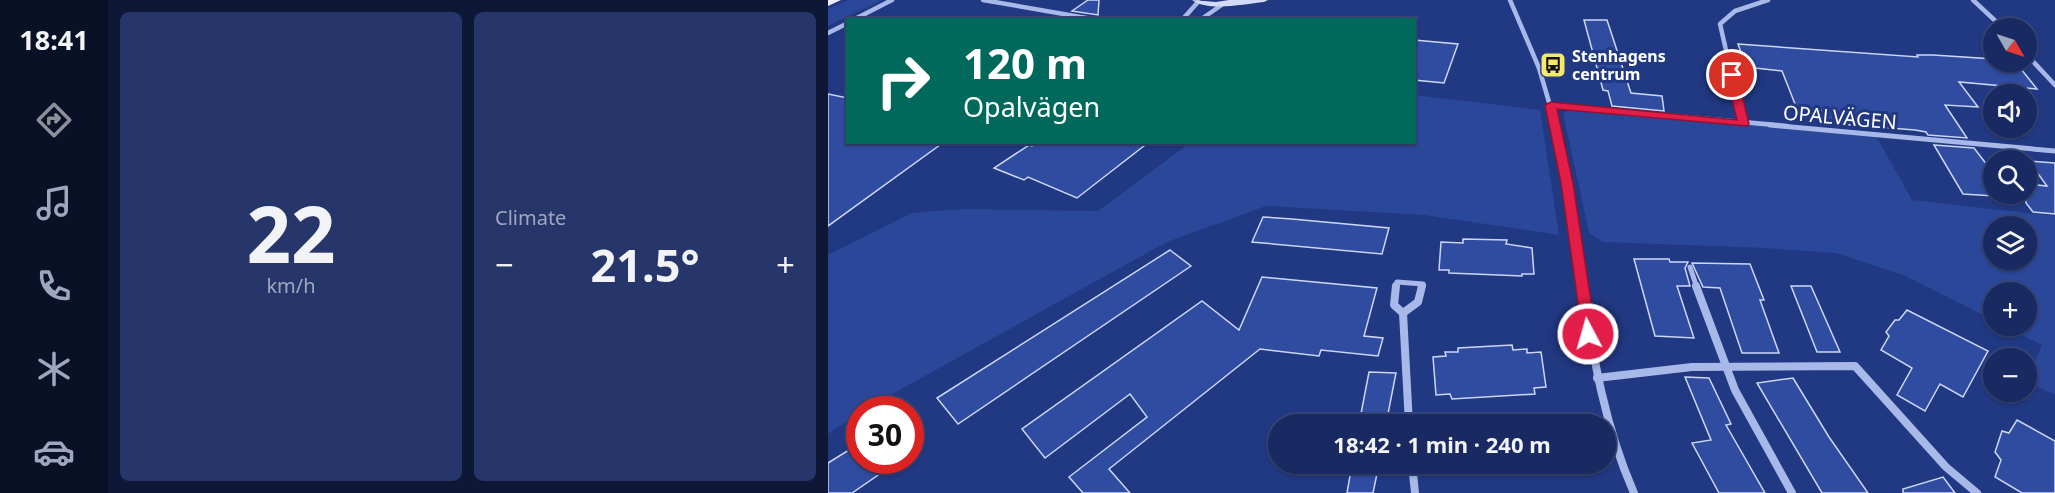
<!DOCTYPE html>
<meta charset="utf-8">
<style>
:root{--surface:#192a62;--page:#26366b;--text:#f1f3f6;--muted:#9fa7be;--line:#374677;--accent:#8c9099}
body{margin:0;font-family:"Noto Sans",sans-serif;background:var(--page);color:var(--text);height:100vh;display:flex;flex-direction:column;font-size:22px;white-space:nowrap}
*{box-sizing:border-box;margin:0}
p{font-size:20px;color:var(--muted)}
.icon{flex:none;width:33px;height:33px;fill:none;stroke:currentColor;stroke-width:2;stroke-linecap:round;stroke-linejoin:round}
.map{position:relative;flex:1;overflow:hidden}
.drawer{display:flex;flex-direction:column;gap:12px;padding:12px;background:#0e1736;width:720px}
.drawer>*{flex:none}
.guide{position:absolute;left:18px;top:18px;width:570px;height:126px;border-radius:0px;box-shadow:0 2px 4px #0004,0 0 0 2px var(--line);background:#00695c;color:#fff;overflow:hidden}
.needle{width:39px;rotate:129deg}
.fabs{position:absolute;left:1155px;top:18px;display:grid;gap:12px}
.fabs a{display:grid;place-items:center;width:54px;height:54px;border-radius:50%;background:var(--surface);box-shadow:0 2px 4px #0004,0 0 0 2px var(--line);font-size:30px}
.speed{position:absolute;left:18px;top:396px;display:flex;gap:12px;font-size:30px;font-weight:700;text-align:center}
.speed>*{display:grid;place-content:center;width:78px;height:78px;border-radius:50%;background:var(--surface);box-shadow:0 2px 4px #0004,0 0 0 2px var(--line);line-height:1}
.speed .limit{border:9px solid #d22;background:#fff;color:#111}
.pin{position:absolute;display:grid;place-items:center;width:51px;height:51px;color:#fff;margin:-26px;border:3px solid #fff;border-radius:50%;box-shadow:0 2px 6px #0007}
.me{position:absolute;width:66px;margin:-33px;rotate:354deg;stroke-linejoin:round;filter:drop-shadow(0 0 4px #0008)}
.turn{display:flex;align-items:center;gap:21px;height:126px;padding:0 18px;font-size:27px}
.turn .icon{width:78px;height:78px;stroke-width:2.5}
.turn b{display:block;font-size:42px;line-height:51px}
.big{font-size:45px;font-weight:700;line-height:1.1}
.drawer .widget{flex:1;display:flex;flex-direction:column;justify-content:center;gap:9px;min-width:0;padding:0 21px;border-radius:9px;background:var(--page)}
.drawer .dial{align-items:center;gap:0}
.dial b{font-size:78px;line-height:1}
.heat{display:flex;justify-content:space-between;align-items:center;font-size:33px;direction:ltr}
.drawer .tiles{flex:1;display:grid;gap:12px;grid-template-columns:repeat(2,1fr)}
.trip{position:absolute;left:440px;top:414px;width:348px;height:60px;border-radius:30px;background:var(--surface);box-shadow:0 2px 4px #0004,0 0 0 2px var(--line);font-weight:700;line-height:60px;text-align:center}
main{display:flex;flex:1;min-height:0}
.tab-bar{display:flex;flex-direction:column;width:108px;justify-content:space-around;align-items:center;background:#0a1127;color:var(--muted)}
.tab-bar .icon{width:42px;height:42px}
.tab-bar .current{color:var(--accent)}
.tab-bar b{font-size:27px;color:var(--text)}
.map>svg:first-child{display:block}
.green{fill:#2b479a;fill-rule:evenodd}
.building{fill:#304ca0;stroke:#ccd6f6;stroke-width:1.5}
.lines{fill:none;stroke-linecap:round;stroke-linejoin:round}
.street-far2{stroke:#a8b8e8;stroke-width:4.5}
.street-far1{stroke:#a8b8e8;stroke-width:5}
.street{stroke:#a8b8e8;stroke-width:8}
.secondary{fill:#d2dbf7;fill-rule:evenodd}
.primary{fill:#eaeefe;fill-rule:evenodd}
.route{fill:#e11d48;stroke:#92132f;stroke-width:1.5}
.labels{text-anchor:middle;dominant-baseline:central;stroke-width:6;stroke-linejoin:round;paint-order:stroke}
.far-poi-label{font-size:16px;font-weight:bold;fill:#fff;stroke:#213882;text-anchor:start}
.street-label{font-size:20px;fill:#fff;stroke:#213882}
</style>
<main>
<nav class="tab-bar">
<b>18:41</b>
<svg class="icon current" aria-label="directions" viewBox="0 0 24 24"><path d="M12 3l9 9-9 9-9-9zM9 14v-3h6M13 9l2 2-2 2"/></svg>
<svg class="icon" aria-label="music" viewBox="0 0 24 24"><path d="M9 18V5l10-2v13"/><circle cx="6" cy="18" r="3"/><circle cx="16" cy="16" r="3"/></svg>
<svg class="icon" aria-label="phone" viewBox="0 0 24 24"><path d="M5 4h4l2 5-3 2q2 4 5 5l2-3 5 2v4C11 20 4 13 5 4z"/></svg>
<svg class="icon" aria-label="climate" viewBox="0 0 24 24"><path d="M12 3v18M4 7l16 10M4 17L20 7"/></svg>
<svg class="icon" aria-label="car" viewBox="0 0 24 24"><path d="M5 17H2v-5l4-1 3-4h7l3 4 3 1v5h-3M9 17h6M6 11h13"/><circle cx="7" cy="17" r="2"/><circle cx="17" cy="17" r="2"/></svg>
</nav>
<section class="drawer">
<div class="tiles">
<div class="widget dial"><b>22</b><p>km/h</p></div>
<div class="widget"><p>Climate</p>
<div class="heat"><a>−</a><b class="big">21.5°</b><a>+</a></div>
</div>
</div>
</section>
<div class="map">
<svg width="1227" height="493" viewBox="0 0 1227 493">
<rect width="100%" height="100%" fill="#213882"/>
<g class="green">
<polygon points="20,0 54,0 0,26 0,9"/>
<polygon points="587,95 712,110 731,235 596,215 438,206 339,242 37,409 32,410 31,413 0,434 0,255 83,213 134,209 270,211 362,143 586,142"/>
<path d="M744 108 1047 134 1084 200 1227 216V395L1199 382V378L1214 345 1176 326H1198V292H1166L1165 320 1075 275 1008 253 936 248 775 242 761 233 735 113ZM1166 226H1198V260H1166Z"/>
</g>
<g class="building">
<polygon points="260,0 271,0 270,15 244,11"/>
<polygon points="756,20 779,20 803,93 834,96 836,111 784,106 780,91 775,90"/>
<polygon points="586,40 630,44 616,83 586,80"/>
<polygon points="910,44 1090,57 1089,55 1105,55 1166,59 1166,62 1189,64 1209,89 1131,82 1150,107 1117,105 1139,138 1100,135 1098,132 1087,130 1023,125 1002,122 997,111 969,109 954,71 918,67"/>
<polygon points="0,94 20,98 20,142 116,142 0,226"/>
<polygon points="210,142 321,142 249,198 200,177 196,180 166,168 201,145 204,146"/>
<polygon points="1106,145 1146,148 1166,174 1166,196 1135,194"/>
<polygon points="1201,161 1227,163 1227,214 1205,212 1198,203 1198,184 1219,186"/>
<polygon points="435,217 464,219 561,228 554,254 424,242"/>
<polygon points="635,239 679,240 678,244 704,248 706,274 694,274 694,276 621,273 621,270 611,270 613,242 635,243"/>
<polygon points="342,250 363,266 130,424 109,398"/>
<polygon points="806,259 841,259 842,262 860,262 857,268 862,286 849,286 866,338 827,336"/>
<polygon points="864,263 922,264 936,300 932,300 951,353 914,353 892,288 875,287"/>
<polygon points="434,277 549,288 536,336 555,338 550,356 493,350 491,356 432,349 281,469 302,493 255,493 241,477 319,417 302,394 217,458 194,429 374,301 411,330"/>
<polygon points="963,286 983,286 1012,352 989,352"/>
<polygon points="1079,310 1160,351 1135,397 1112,384 1097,411 1069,395 1084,368 1053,350 1061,336 1058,332 1067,320 1071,320"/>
<polygon points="684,345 685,350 699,349 699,353 713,352 718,387 706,388 707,394 624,399 622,394 608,395 605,357 618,356 617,352 630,352 630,348"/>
<polygon points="541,372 568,373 558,424 531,424"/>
<polygon points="857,377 881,378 903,424 898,425 937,493 891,493 864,443 883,440"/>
<polygon points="965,378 1001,437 1040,493 994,493 929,383"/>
<polygon points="1189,420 1227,441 1227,493 1194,493 1167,477 1173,460 1167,452 1174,431 1181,433"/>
<polygon points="32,443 32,460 72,460 24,493 0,493 0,463"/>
<polygon points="524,464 551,464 545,493 519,493"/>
<polygon points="1115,477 1127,493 1075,493 1075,489"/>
</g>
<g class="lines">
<g class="street-far2">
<polyline points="155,0 270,20"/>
<polyline points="682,0 711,68 728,126"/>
<polyline points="1145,0 1175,28"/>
<polyline points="25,20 64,0"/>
<polyline points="354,20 370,2"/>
<polyline points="372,20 395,4"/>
<polyline points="0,33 20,23"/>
<polyline points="1198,54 1227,85"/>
<polyline points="723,105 959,126"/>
<polyline points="915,124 892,24 907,11 940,0"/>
</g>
<g class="street-far1">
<polyline points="728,125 745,213 755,288"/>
<polyline points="942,125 1227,151"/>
<polyline points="862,267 869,288"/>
<polyline points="568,288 569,282 595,284 594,288"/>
</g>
<g class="street">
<polyline points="568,286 566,305 575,313"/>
<path d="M755 286C765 358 777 427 806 493"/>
<polyline points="868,286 907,390 964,493"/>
<polyline points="575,313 581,424"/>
<polyline points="575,313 590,302 594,286"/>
<polyline points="769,378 864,367 1027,366 1118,467 1149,493"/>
<polyline points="584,464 587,493"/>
</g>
<path class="secondary" d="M364 0 388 2 401 0H440L436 2C416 4 380 12 364 0Z"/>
<polygon class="primary" points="0,0 13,0 0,6"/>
</g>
<polygon class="route" points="904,72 909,75 921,124 919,126 729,109 745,183 768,334 766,338 760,340 755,338 733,183 717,105 723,102 909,120 898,75"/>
<defs>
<g id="bus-square" transform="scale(1.35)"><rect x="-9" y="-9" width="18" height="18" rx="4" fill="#f5e969" stroke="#213882"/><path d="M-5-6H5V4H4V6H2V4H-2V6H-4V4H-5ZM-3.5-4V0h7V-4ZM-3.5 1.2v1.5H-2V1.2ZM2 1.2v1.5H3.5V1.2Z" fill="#111"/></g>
</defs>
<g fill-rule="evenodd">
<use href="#bus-square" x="725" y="65"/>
</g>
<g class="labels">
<g class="far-poi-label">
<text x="744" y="56">Stenhagens<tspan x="744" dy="18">centrum</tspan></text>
</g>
<g class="street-label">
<text transform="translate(1012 117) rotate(5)">OPALVÄGEN</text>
</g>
</g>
</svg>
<div class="fabs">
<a><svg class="needle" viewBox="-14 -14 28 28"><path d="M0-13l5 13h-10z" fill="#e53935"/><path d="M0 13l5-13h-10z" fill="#9fa7be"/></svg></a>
<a><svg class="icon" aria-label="sound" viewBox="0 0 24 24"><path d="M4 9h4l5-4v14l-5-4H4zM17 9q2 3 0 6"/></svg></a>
<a><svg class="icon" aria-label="search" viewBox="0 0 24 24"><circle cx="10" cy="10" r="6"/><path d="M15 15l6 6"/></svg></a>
<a><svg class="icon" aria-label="layers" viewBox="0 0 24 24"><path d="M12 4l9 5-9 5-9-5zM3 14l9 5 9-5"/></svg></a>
<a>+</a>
<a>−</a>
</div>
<div class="speed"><div class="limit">30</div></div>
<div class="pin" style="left:904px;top:75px;background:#d93025"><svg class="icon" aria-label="arrive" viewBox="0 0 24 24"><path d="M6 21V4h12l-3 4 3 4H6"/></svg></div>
<svg class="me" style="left:760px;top:334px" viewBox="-20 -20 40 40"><circle r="17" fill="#e11d48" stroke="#fff" stroke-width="3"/><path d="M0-11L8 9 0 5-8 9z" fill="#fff"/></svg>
<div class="trip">18:42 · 1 min · 240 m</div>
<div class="guide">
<div class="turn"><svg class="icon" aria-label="right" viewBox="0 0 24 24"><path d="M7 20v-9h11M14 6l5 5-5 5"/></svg><div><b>120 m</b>Opalvägen</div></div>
</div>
</div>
</main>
